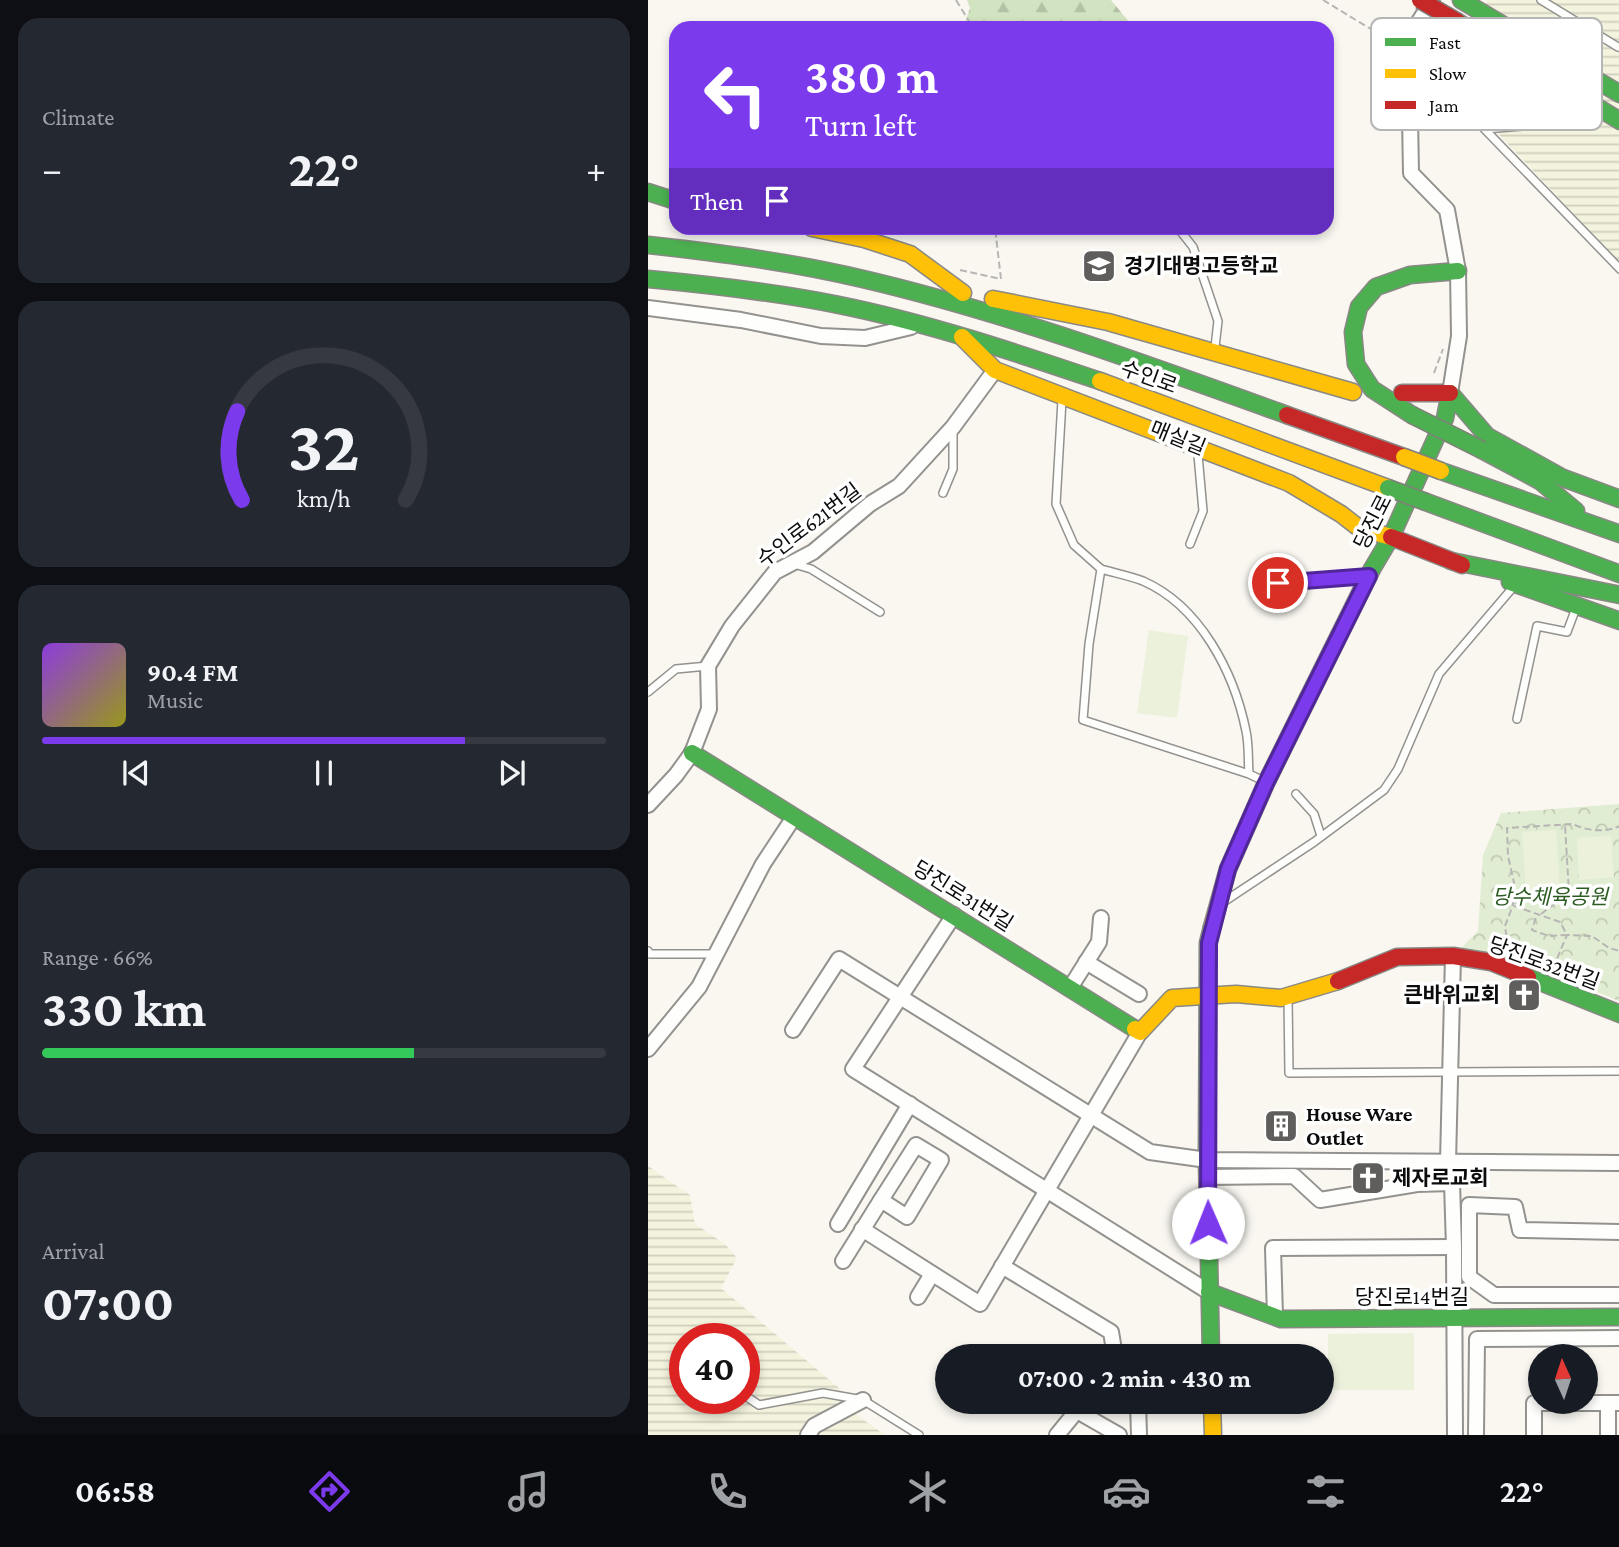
<!DOCTYPE html>
<meta charset="utf-8">
<style>
:root{--surface:#171b24;--page:#242831;--text:#f1f3f6;--muted:#9ea1a6;--line:#363941;--accent:#7c3aed}
body{margin:0;font-family:"Crimson Pro","Noto Sans KR",serif;background:var(--page);color:var(--text);height:100vh;display:flex;flex-direction:column;font-size:26px;white-space:nowrap}
*{box-sizing:border-box;margin:0}
p{font-size:23px;color:var(--muted)}
.icon{flex:none;width:38px;height:38px;fill:none;stroke:currentColor;stroke-width:2;stroke-linecap:round;stroke-linejoin:round}
.map{position:relative;flex:1;overflow:hidden}
.panel{display:flex;flex-direction:column;gap:18px;padding:18px;background:#0d0f14;width:648px}
.panel>*{flex:none}
.guide{position:absolute;left:21px;top:21px;width:665px;height:214px;border-radius:21px;box-shadow:0 4px 10px #0003;background:#7c3aed;color:#fff;overflow:hidden}
.needle{width:46px;rotate:357deg}
.tools{position:absolute;left:880px;top:1344px;display:grid;gap:14px}
.tools a{display:grid;place-items:center;width:70px;height:70px;border-radius:50%;background:var(--surface);box-shadow:0 4px 10px #0003;font-size:35px}
.speed{position:absolute;left:21px;top:1323px;display:flex;gap:14px;font-size:35px;font-weight:700;text-align:center}
.speed>*{display:grid;place-content:center;width:91px;height:91px;border-radius:50%;background:var(--surface);box-shadow:0 4px 10px #0003;line-height:1}
.speed .limit{border:10px solid #d22;background:#fff;color:#111}
.pin{position:absolute;display:grid;place-items:center;width:60px;height:60px;color:#fff;margin:-30px;border:4px solid #fff;border-radius:50%;box-shadow:0 2px 7px #0007}
.me{position:absolute;width:77px;margin:-38px;rotate:359deg;stroke-linejoin:round;filter:drop-shadow(0 0 5px #0008)}
.turn{display:flex;align-items:center;gap:24px;height:147px;padding:0 21px;font-size:32px}
.turn .icon{width:91px;height:91px;stroke-width:2.5}
.turn b{display:block;font-size:49px;line-height:60px}
.then{display:flex;align-items:center;height:66px;padding:0 21px;background:#0003;gap:14px;font-size:26px}
.big{font-size:52px;font-weight:700;line-height:1.1}
.panel .widget{flex:1;display:flex;flex-direction:column;justify-content:center;gap:10px;min-width:0;padding:0 24px;border-radius:21px;background:var(--page)}
.panel .dial{align-items:center;gap:0}
.dial svg{height:182px;overflow:visible;fill:none;stroke:var(--line);stroke-width:7;stroke-linecap:round;text-anchor:middle}
.dial text{fill:var(--text);stroke:none}
.song{display:flex;align-items:center;gap:21px}
.cover{width:84px;height:84px;border-radius:10px;background:linear-gradient(135deg,hsl(270 70% 55%),hsl(60 70% 35%))}
.played{height:7px;border-radius:4px;background:linear-gradient(90deg,var(--accent) 75%,var(--line) 75%)}
.keys{display:flex;justify-content:space-around;direction:ltr}
.heat{display:flex;justify-content:space-between;align-items:center;font-size:38px;direction:ltr}
.charge{height:10px;border-radius:5px;background:linear-gradient(90deg,#34c759 66%,var(--line) 0)}
.trip{position:absolute;left:287px;top:1344px;width:399px;height:70px;border-radius:35px;background:var(--surface);box-shadow:0 4px 10px #0003;font-weight:700;line-height:70px;text-align:center}
.tabs{display:flex;height:112px;justify-content:space-around;align-items:center;background:#090b0e;color:var(--muted)}
.tabs .icon{width:49px;height:49px}
.tabs .on{color:var(--accent)}
.tabs b{font-size:32px;color:var(--text)}
main{display:flex;flex:1;min-height:0}
.map>svg:first-child{display:block}
.farmland{fill:url(#farmland-rules);fill-rule:evenodd}
.forest{fill:url(#forest-firs)}
.park{fill:url(#park-crowns)}
.pitch{fill:#ebf1db}
.lines{fill:none;stroke-linecap:round;stroke-linejoin:round}
.lane-casing{stroke:#93928f;stroke-width:10}
.street-casing{stroke:#93928f;stroke-width:18}
.fast-casing{stroke:#898885;stroke-width:19}
.slow-casing{stroke:#898885;stroke-width:19}
.jam-casing{stroke:#898885;stroke-width:19}
.path{stroke:#b7b6b5;stroke-width:2;stroke-dasharray:7 3.5;stroke-linecap:butt}
.lane{stroke:#fefefd;stroke-width:7}
.street{stroke:#fefefd;stroke-width:14}
.fast{stroke:#4caf50;stroke-width:16}
.slow{stroke:#ffc107;stroke-width:16}
.jam{stroke:#c62828;stroke-width:16}
.fast-bridge-casing{stroke:#807f7c;stroke-width:19;stroke-linecap:butt}
.slow-bridge-casing{stroke:#807f7c;stroke-width:19;stroke-linecap:butt}
.jam-bridge-casing{stroke:#807f7c;stroke-width:19;stroke-linecap:butt}
.fast-bridge{stroke:#4caf50;stroke-width:16}
.slow-bridge{stroke:#ffc107;stroke-width:16}
.jam-bridge{stroke:#c62828;stroke-width:16}
.route-casing{stroke:#51269a;stroke-width:18}
.route{stroke:#7c3aed;stroke-width:12}
.labels{text-anchor:middle;dominant-baseline:central;stroke-width:7;stroke-linejoin:round;paint-order:stroke}
.poi-label{font-size:21px;font-weight:bold;fill:#0c0c0c;stroke:#fff;text-anchor:start}
.street-label{font-size:21px;fill:#0c0c0c;stroke:#fff}
.park-label{font-size:21px;font-style:italic;fill:#2d5c23;stroke:#fff}
.key{fill:#fff;stroke:#b6b6b6;stroke-width:2}
.key-label{font-size:19px;fill:#0c0c0c}
</style>
<main>
<section class="panel">
<div class="widget"><p>Climate</p>
<div class="heat"><a>−</a><b class="big">22°</b><a>+</a></div>
</div>
<div class="widget dial"><svg viewBox="0 0 100 80">
<path d="M14 69A42 42 0 1 1 86 69"/>
<path d="M14 69A42 42 0 0 1 12 30" stroke="#7c3aed"/>
<text x="50" y="56" font-size="32" font-weight="700">32</text>
<text x="50" y="72" font-size="11">km/h</text>
</svg></div>
<div class="widget">
<div class="song"><i class="cover"></i><div><b>90.4 FM</b><p>Music</p></div></div>
<div class="played"></div>
<div class="keys"><svg class="icon" aria-label="previous" viewBox="0 0 24 24"><path d="M18 5L8 12l10 7zM5 5v14"/></svg><svg class="icon" aria-label="pause" viewBox="0 0 24 24"><path d="M8 5v14M16 5v14"/></svg><svg class="icon" aria-label="next" viewBox="0 0 24 24"><path d="M6 5l10 7-10 7zM19 5v14"/></svg></div>
</div>
<div class="widget"><p>Range · 66%</p><b class="big">330 km</b><div class="charge"></div></div>
<div class="widget"><p>Arrival</p><b class="big">07:00</b></div>
</section>
<div class="map">
<svg width="972" height="1435" viewBox="0 0 972 1435">
<defs>
<pattern id="farmland-rules" width="6" height="5" patternUnits="userSpaceOnUse" patternTransform="scale(1.75)"><rect width="6" height="5" fill="#f4f3de"/><path d="M0 2.5h6" fill="none" stroke="#d0cfbd"/></pattern>
<pattern id="forest-firs" width="22" height="20" patternUnits="userSpaceOnUse" patternTransform="scale(1.75)"><rect width="22" height="20" fill="#d2e3c1"/><path d="M5 1l3.5 6h-7zM16 11l3.5 6h-7z" fill="#b3c2a5"/></pattern>
<pattern id="park-crowns" width="20" height="18" patternUnits="userSpaceOnUse" patternTransform="scale(1.75)"><rect width="20" height="18" fill="#e1edd2"/><path d="M2 6a3 3 0 1 1 6 0M12 15a3 3 0 1 1 6 0" fill="none" stroke="#c0cab3"/></pattern>
</defs>
<rect width="100%" height="100%" fill="#f9f7f0"/>
<g class="farmland">
<polygon points="839,0 971,0 971,262 811,92 818,40"/>
<path d="M0 1166 42 1195 47 1224 77 1244 89 1258 73 1288 204 1399 155 1435H0ZM37 1339H96V1398H37Z"/>
<polygon points="203,1411 237,1435 169,1435 171,1432"/>
</g>
<polygon class="forest" points="319,0 463,0 486,28 315,28 322,8"/>
<polygon class="park" points="971,804 971,1001 870,959 853,959 812,949 830,931 835,855 853,813"/>
<g class="pitch">
<polygon points="501,630 540,636 529,718 489,713"/>
<polygon points="908,830 912,891 878,893 874,832"/>
<polygon points="963,836 966,877 931,880 929,838"/>
<polygon points="766,1333 766,1390 680,1390 680,1334"/>
</g>
<g class="lines">
<g class="lane-casing">
<g id="lane">
<polyline points="893,0 970,47"/>
<polyline points="762,36 820,112 972,269"/>
<polyline points="837,129 887,125"/>
<polyline points="530,228 545,247 570,321 567,347"/>
<polyline points="414,400 408,504 426,545 453,569"/>
<polyline points="295,493 305,469 305,431"/>
<polyline points="542,544 555,511 550,455"/>
<polyline points="146,564 163,569 232,612"/>
<polyline points="613,586 647,580 717,576"/>
<polyline points="0,692 28,669 60,666"/>
<polyline points="869,719 889,626 919,632 928,608"/>
<path d="M601 774C600 760 601 744 598 731 586 672 552 606 495 581 482 576 467 573 453 569L441 644 435 720 601 774 618 782"/>
<polyline points="648,794 666,814 673,836"/>
<polyline points="574,903 666,842 736,790 750,769 791,674 867,585"/>
<polyline points="0,951 2,954 68,954"/>
<polyline points="640,997 641,1073 972,1071"/>
<polyline points="96,1395 111,1405 175,1393 215,1400 271,1435"/>
</g>
</g>
<g class="street-casing">
<g id="street">
<polyline points="784,1 740,70 762,118 763,173 799,210 810,271 811,336 802,393"/>
<polyline points="0,308 93,320 173,336 217,338 263,327"/>
<polyline points="0,805 28,775 44,753 61,709 60,666 84,626 127,572 165,552 222,504 251,486 305,427 347,370"/>
<polyline points="306,915 205,1069 561,1292"/>
<polyline points="805,956 800,1162 804,1183 806,1247 807,1435"/>
<polyline points="438,962 491,994"/>
<polyline points="422,988 451,942 453,918"/>
<polyline points="145,1030 191,959 502,1152 559,1160 972,1163"/>
<polyline points="0,1049 51,987 115,864 146,817"/>
<polygon points="268,1145 293,1160 259,1217 233,1200"/>
<polyline points="560,1177 646,1176 672,1200 769,1184 804,1183"/>
<polyline points="190,1224 262,1104"/>
<polyline points="214,1229 332,1304 492,1032"/>
<polyline points="972,1232 872,1230 867,1207 821,1205 821,1277 846,1295 972,1295"/>
<polyline points="195,1261 233,1200"/>
<polyline points="354,1266 463,1332 467,1356"/>
<polyline points="270,1297 284,1274"/>
<polyline points="627,1316 625,1248 806,1247"/>
<polyline points="490,1402 491,1435"/>
<polyline points="429,1411 471,1435"/>
<polyline points="160,1435 166,1426 215,1400"/>
<polyline points="409,1435 436,1402"/>
<polyline points="828,1435 829,1339 972,1338"/>
<polyline points="886,1435 886,1403 972,1403"/>
<polyline points="960,1435 960,1403"/>
</g>
</g>
<g class="fast-casing">
<g id="fast">
<polyline points="813,0 972,94"/>
<polyline points="810,22 972,121"/>
<polyline points="0,192 28,201"/>
<path d="M0 245C72 253 144 262 215 279 360 313 500 365 639 415"/>
<path d="M0 279C64 285 128 292 191 305 280 323 366 352 452 381"/>
<polyline points="802,393 839,436 915,478 972,499"/>
<polyline points="764,415 724,389 708,364 705,332 711,307 728,287 762,275 810,271"/>
<polyline points="834,450 892,481 928,511"/>
<polyline points="793,471 972,534"/>
<polyline points="778,502 972,574"/>
<polyline points="803,561 972,595"/>
<polyline points="862,582 972,621"/>
<polyline points="660,698 724,569 743,537 797,418 802,393"/>
<polyline points="44,753 487,1029"/>
<polyline points="880,977 972,1014"/>
<polyline points="561,1292 633,1319 972,1317"/>
<polyline points="563,1356 559,1160 560,943 564,927"/>
</g>
</g>
<g class="slow-casing">
<g id="slow">
<polyline points="164,228 216,239 262,254 315,293"/>
<polyline points="345,299 460,322 705,392"/>
<polyline points="314,337 347,370 641,483 693,514 711,528 743,537"/>
<polyline points="452,381 740,488"/>
<polyline points="564,927 580,869 618,783 660,698"/>
<polyline points="487,1029 492,1032 524,998 588,994 633,998 690,981"/>
<polyline points="564,1402 565,1435"/>
</g>
</g>
<g class="jam-casing">
<g id="jam">
<polyline points="754,393 802,393"/>
<polyline points="639,415 756,457"/>
<polyline points="743,537 814,565"/>
<polyline points="690,981 749,957 805,956 843,962 880,977"/>
</g>
</g>
<g class="path">
<polyline points="308,0 321,21 323,28"/>
<polyline points="675,0 731,34 737,47"/>
<polyline points="312,270 353,279 347,228"/>
<polyline points="786,373 795,349"/>
<polyline points="866,906 912,922 919,935 901,936 884,930 889,914"/>
<polyline points="893,914 921,893 917,825"/>
<path d="M869 954 859 940 857 926 865 905 866 883 860 856 859 828 925 824C939 831 957 833 972 826"/>
<polyline points="905,968 919,935 944,936 961,948 972,951"/>
</g>
<use href="#lane" class="lane"/>
<use href="#street" class="street"/>
<use href="#fast" class="fast"/>
<use href="#slow" class="slow"/>
<use href="#jam" class="jam"/>
<g class="fast-bridge-casing">
<g id="fast-bridge">
<polyline points="764,415 834,450"/>
<polyline points="740,488 778,502"/>
</g>
</g>
<g class="slow-bridge-casing">
<polyline id="slow-bridge" points="756,457 793,471"/>
</g>
<g class="jam-bridge-casing">
<polyline id="jam-bridge" points="772,0 810,22"/>
</g>
<use href="#fast-bridge" class="fast-bridge"/>
<use href="#slow-bridge" class="slow-bridge"/>
<use href="#jam-bridge" class="jam-bridge"/>
</g>
<g class="lines">
<g class="route-casing">
<polyline id="route" points="560,1223 561,943 580,869 618,783 721,576 630,583"/>
</g>
<use href="#route" class="route"/>
</g>
<defs>
<g id="school-square" transform="scale(1.75)"><rect x="-9" y="-9" width="18" height="18" rx="4" fill="#5f5e5c" stroke="#fff"/><path d="M0-5L7-2L0 1L-7-2ZM-4 1L0 2.5L4 1V4Q0 6-4 4Z" fill="#fff"/></g>
<g id="church-square" transform="scale(1.75)"><rect x="-9" y="-9" width="18" height="18" rx="4" fill="#5f5e5c" stroke="#fff"/><path d="M-1.2-6h2.4v3.5h3.3v2.4h-3.3V6h-2.4V-.1h-3.3v-2.4h3.3Z" fill="#fff"/></g>
<g id="building-square" transform="scale(1.75)"><rect x="-9" y="-9" width="18" height="18" rx="4" fill="#5f5e5c" stroke="#fff"/><path d="M-4-6H4V6H1V3H-1V6H-4ZM-2.5-4.3h1.7v1.8h-1.7ZM.8-4.3h1.7v1.8H.8ZM-2.5-1h1.7V.8h-1.7ZM.8-1h1.7V.8H.8Z" fill="#fff"/></g>
</defs>
<g fill-rule="evenodd">
<use href="#school-square" x="451" y="266"/>
<use href="#church-square" x="876" y="995"/>
<use href="#building-square" x="633" y="1126"/>
<use href="#church-square" x="720" y="1178"/>
</g>
<g class="labels">
<g class="poi-label">
<text x="476" y="266">경기대명고등학교</text>
<text x="852" y="995" text-anchor="end">큰바위교회</text>
<text x="658" y="1114">House Ware<tspan x="658" dy="24">Outlet</tspan></text>
<text x="744" y="1178">제자로교회</text>
</g>
<g class="street-label">
<text transform="translate(501 377) rotate(20)">수인로</text>
<text transform="translate(530 438) rotate(22)">매실길</text>
<text transform="translate(725 522) rotate(-63)">당진로</text>
<text transform="translate(161 525) rotate(-37)">수인로621번길</text>
<text transform="translate(315 896) rotate(32)">당진로31번길</text>
<text transform="translate(896 963) rotate(20)">당진로32번길</text>
<text x="764" y="1297">당진로14번길</text>
</g>
<g class="park-label">
<text x="902" y="897">당수체육공원</text>
</g>
</g>
<rect x="723" y="18" width="231" height="112" rx="10" class="key"/>
<rect x="737" y="38" width="31" height="8" fill="#4caf50"/>
<rect x="737" y="69" width="31" height="9" fill="#ffc107"/>
<rect x="737" y="101" width="31" height="8" fill="#c62828"/>
<g class="key-label">
<text x="781" y="49">Fast</text>
<text x="781" y="80">Slow</text>
<text x="781" y="112">Jam</text>
</g>
</svg>
<div class="tools">
<a><svg class="needle" viewBox="-14 -14 28 28"><path d="M0-13l5 13h-10z" fill="#e53935"/><path d="M0 13l5-13h-10z" fill="#9ea1a6"/></svg></a>
</div>
<div class="speed"><div class="limit">40</div></div>
<div class="pin" style="left:630px;top:583px;background:#d93025"><svg class="icon" aria-label="arrive" viewBox="0 0 24 24"><path d="M6 21V4h12l-3 4 3 4H6"/></svg></div>
<svg class="me" style="left:560px;top:1223px" viewBox="-20 -20 40 40"><circle r="19" fill="#fff"/><path d="M0-13L10 11 0 6-10 11z" fill="#7c3aed"/></svg>
<div class="trip">07:00 · 2 min · 430 m</div>
<div class="guide">
<div class="turn"><svg class="icon" aria-label="left" viewBox="0 0 24 24"><path d="M17 20v-9H6M10 6l-5 5 5 5"/></svg><div><b>380 m</b>Turn left</div></div>
<div class="then">Then<svg class="icon" aria-label="arrive" viewBox="0 0 24 24"><path d="M6 21V4h12l-3 4 3 4H6"/></svg></div>
</div>
</div>
</main>
<nav class="tabs">
<b>06:58</b>
<svg class="icon on" aria-label="directions" viewBox="0 0 24 24"><path d="M12 3l9 9-9 9-9-9zM9 14v-3h6M13 9l2 2-2 2"/></svg>
<svg class="icon" aria-label="music" viewBox="0 0 24 24"><path d="M9 18V5l10-2v13"/><circle cx="6" cy="18" r="3"/><circle cx="16" cy="16" r="3"/></svg>
<svg class="icon" aria-label="phone" viewBox="0 0 24 24"><path d="M5 4h4l2 5-3 2q2 4 5 5l2-3 5 2v4C11 20 4 13 5 4z"/></svg>
<svg class="icon" aria-label="climate" viewBox="0 0 24 24"><path d="M12 3v18M4 7l16 10M4 17L20 7"/></svg>
<svg class="icon" aria-label="car" viewBox="0 0 24 24"><path d="M5 17H2v-5l4-1 3-4h7l3 4 3 1v5h-3M9 17h6M6 11h13"/><circle cx="7" cy="17" r="2"/><circle cx="17" cy="17" r="2"/></svg>
<svg class="icon" aria-label="filters" viewBox="0 0 24 24"><path d="M4 7h16M4 17h16"/><circle cx="9" cy="7" r="2"/><circle cx="15" cy="17" r="2"/></svg>
<b>22°</b>
</nav>
